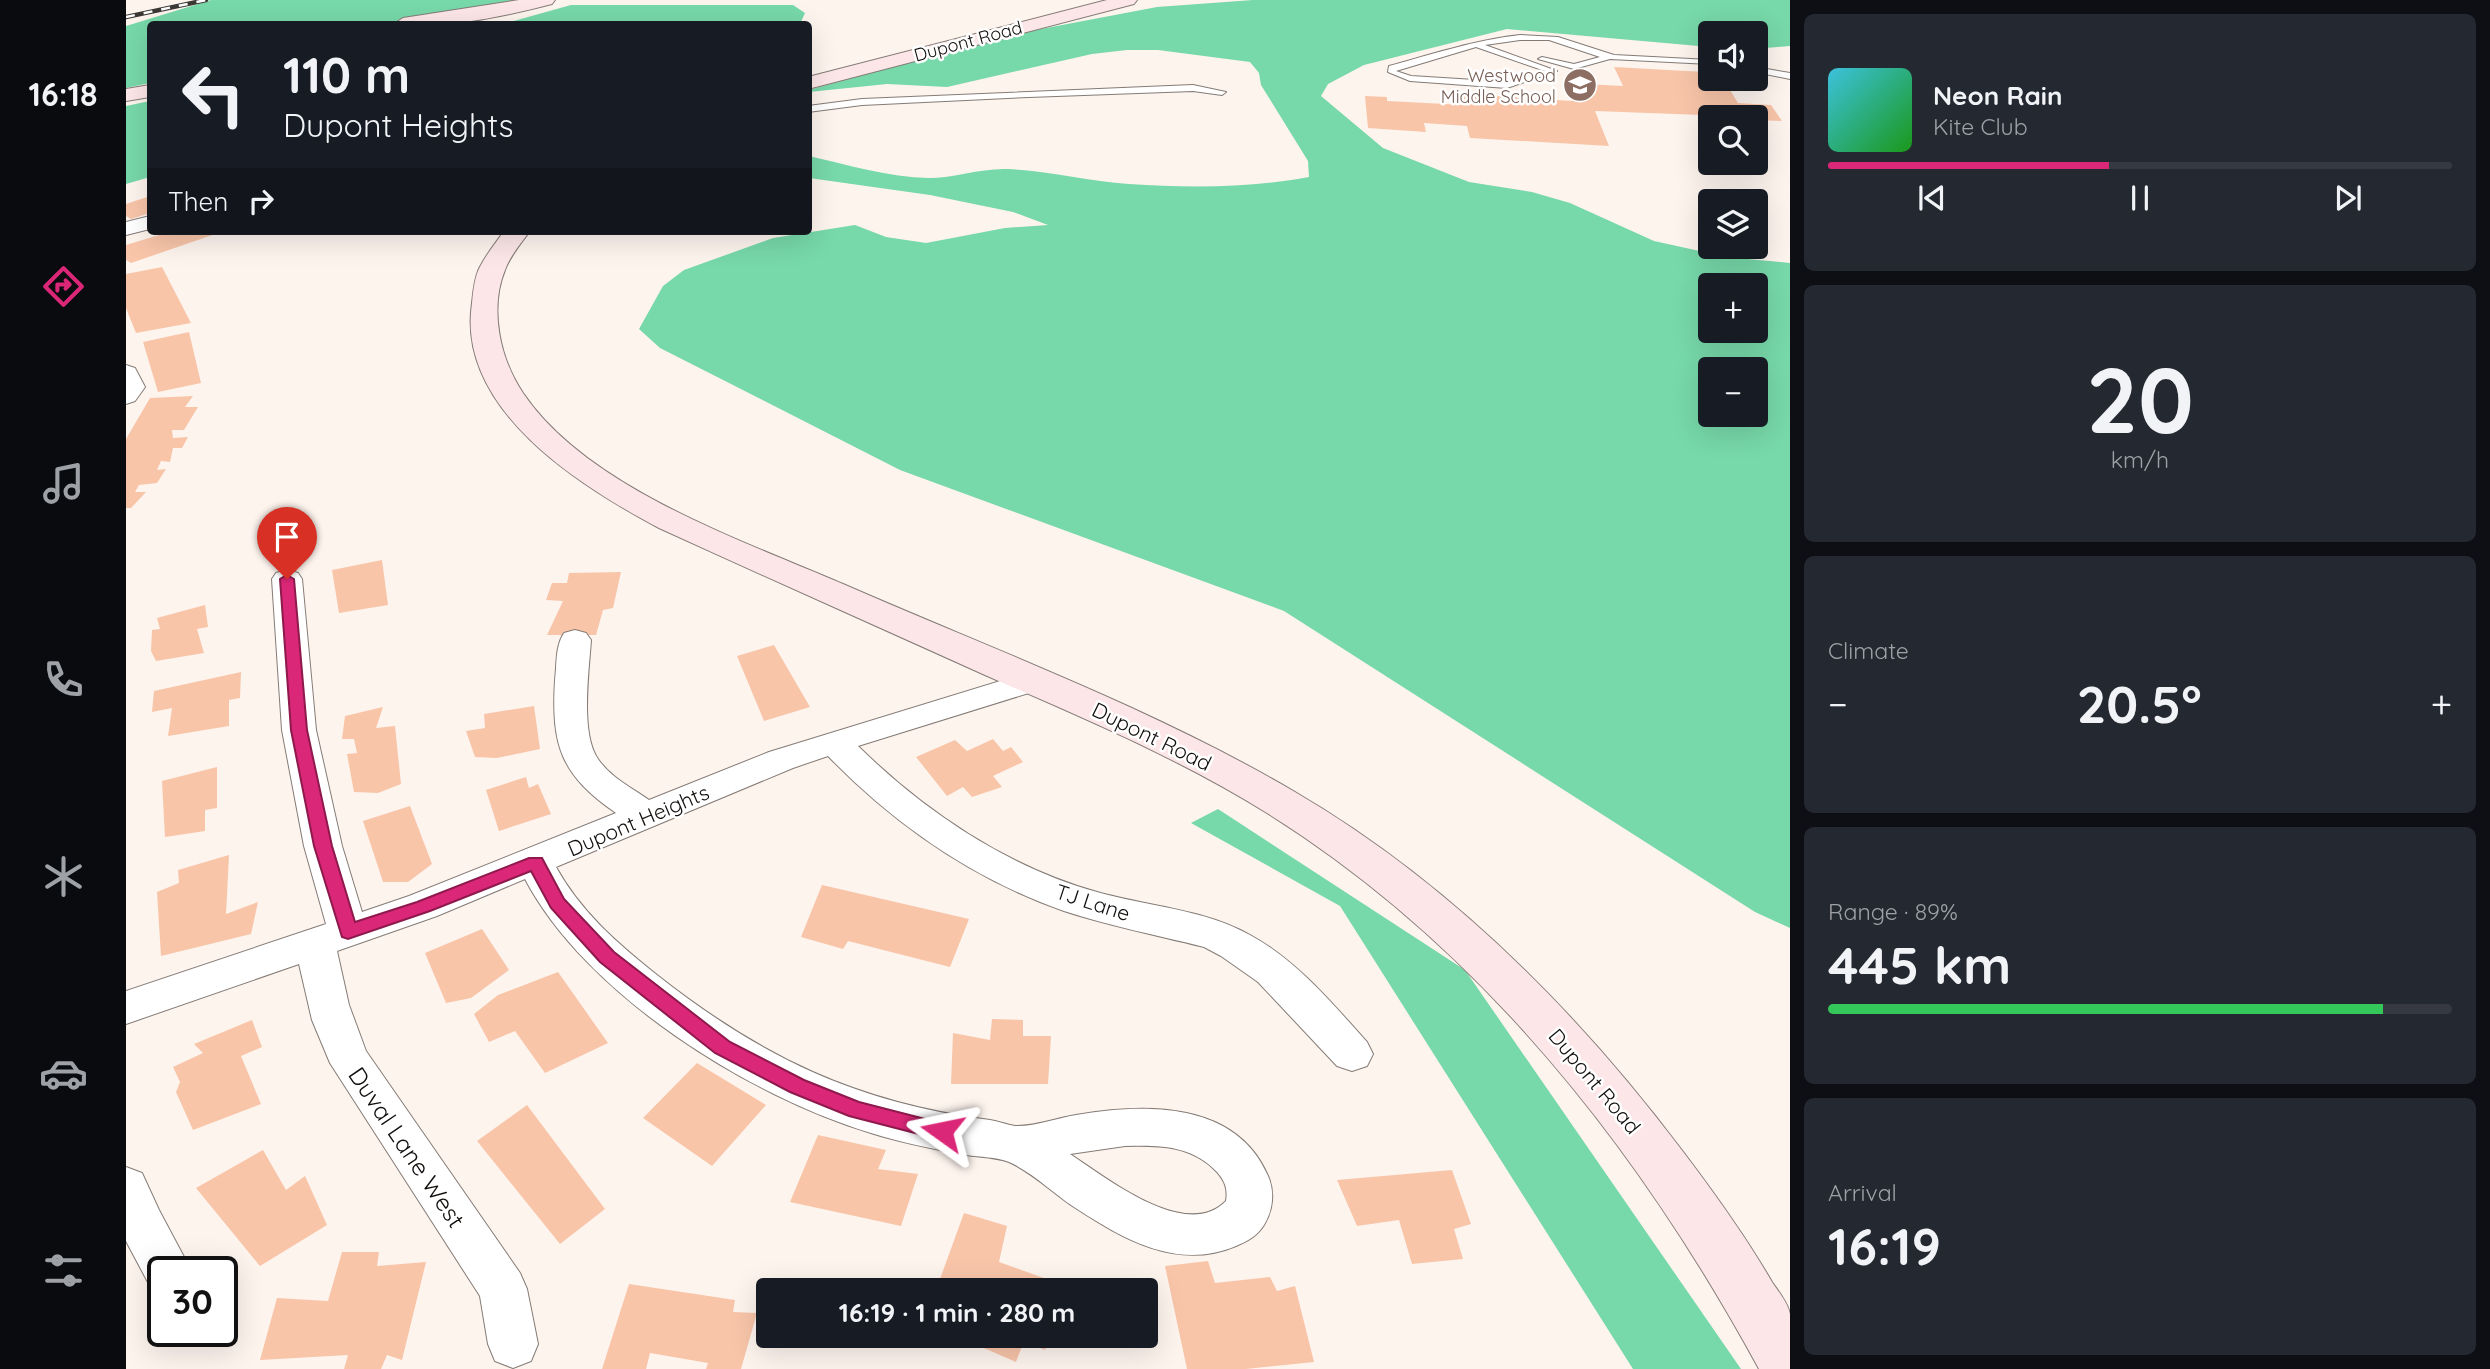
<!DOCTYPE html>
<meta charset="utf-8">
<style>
:root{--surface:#171b24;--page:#242831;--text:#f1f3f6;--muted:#9ea1a6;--line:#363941;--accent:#db2777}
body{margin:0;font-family:Quicksand,sans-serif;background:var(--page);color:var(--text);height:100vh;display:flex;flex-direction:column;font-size:26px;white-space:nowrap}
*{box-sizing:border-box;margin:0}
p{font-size:23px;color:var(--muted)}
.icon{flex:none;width:38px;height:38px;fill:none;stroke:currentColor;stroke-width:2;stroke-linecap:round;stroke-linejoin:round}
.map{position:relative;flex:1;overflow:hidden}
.drawer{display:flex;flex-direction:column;gap:14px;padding:14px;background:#0d0f14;width:700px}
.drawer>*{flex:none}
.guide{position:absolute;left:21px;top:21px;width:665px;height:214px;border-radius:7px;box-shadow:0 7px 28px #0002;background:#171b24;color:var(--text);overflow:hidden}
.controls{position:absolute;left:1572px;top:21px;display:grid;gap:14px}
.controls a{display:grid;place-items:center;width:70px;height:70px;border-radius:7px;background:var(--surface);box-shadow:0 7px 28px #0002;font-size:35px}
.speed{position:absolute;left:21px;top:1256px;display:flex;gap:14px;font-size:35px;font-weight:700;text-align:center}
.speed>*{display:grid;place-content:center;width:91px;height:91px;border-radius:50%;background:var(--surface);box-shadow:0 7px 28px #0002;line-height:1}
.speed .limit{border:4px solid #111;border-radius:10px;background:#fff;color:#111}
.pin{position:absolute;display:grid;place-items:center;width:60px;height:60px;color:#fff;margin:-72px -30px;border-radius:50% 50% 50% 0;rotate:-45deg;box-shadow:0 0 7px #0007}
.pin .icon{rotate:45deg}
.me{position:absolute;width:77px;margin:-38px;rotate:282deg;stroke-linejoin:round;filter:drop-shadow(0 0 5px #0008)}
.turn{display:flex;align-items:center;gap:24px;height:147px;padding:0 21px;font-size:32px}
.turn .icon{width:91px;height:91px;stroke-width:2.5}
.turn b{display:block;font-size:49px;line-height:60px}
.then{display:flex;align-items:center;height:66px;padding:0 21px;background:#0003;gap:14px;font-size:26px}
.big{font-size:52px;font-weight:800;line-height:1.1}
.drawer .tile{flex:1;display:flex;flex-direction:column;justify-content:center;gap:10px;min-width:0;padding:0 24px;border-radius:10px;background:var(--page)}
.drawer .dial{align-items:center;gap:0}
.dial b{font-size:91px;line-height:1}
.song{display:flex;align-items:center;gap:21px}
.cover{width:84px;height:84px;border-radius:10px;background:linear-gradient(135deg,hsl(190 70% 55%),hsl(120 70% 35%))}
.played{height:7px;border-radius:4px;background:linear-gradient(90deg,var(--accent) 45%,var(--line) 45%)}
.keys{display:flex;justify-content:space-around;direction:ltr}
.heat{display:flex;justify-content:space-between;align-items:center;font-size:38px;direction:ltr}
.charge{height:10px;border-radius:5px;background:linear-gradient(90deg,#34c759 89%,var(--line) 0)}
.trip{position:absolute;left:630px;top:1278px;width:402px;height:70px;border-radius:7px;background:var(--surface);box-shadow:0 7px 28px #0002;font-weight:800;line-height:70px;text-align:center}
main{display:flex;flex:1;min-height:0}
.tab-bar{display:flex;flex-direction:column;width:126px;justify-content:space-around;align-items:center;background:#090b0e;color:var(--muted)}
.tab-bar .icon{width:49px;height:49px}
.tab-bar .selected{color:var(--accent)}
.tab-bar b{font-size:32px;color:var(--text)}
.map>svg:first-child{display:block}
.forest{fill:#77d8a9;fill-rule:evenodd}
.building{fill:#f8c5a9}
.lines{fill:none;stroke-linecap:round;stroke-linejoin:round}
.lane-casing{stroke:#847b76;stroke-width:2}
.street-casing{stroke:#847b76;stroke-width:2}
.secondary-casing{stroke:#847b76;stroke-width:2}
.lane{fill:#fff;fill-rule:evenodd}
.street{fill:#fff;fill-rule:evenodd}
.secondary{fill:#fce6e8;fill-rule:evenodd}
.rail-casing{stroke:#3c3835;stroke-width:4.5}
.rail{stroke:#fff;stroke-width:2.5;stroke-dasharray:9;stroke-linecap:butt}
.route{fill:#db2777;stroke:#8e194d;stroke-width:2}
.labels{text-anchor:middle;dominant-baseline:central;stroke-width:5;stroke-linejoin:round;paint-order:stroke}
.far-street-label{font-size:18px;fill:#110e0c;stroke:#fff}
.far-education-label{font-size:18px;fill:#785e54;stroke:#fff;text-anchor:end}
.street-label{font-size:21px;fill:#110e0c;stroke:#fff}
.near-street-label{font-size:24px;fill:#110e0c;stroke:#fff}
</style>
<main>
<nav class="tab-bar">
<b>16:18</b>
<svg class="icon selected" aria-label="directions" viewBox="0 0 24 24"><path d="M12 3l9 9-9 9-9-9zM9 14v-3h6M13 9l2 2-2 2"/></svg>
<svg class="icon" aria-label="music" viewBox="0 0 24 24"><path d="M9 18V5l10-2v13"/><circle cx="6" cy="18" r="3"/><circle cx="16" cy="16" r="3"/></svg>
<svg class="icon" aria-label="phone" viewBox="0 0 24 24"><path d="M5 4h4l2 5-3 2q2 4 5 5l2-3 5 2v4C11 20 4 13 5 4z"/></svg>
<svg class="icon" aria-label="climate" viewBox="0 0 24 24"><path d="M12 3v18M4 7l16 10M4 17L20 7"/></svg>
<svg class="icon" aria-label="car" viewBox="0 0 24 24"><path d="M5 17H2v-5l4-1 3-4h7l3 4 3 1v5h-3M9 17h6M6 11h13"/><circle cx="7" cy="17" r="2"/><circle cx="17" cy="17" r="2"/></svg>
<svg class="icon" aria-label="filters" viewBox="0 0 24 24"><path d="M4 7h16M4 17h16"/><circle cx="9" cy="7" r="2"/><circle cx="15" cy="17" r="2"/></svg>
</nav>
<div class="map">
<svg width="1664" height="1369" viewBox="0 0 1664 1369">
<rect width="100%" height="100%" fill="#fef4ee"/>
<g class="forest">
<polygon points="85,0 393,0 256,24 24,24 24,83 0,88 0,26"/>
<path d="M1127 0H1664V46L1629 49V33H1584V47L1381 29 1238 65 1202 84 1195 96 1257 148 1343 182 1406 192 1444 203 1528 241 1601 257 1664 263V928L1629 912 1158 611 774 470 534 348 513 329 537 286 558 270 647 238 729 225 760 237 800 243 879 228 922 225 887 212 804 195 683 178V156C722 165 762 177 803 178 828 178 855 168 882 169 922 171 962 181 1003 184 1063 188 1124 188 1183 177L1182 161 1135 85 1133 73 1124 62 1032 50H1001L966 54 821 87 761 84 683 92V90L862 39 1031 7ZM1584 285H1629V331H1584ZM1584 369H1629V415H1584Z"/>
<polygon points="445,5 667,5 679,13 674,24 352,24 384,22"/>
<polygon points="24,101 24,177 0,184 0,106"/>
<polygon points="1092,809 1339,970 1615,1369 1507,1369 1214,906 1065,823"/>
</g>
<g class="building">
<polygon points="1488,67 1579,72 1589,89 1604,90 1612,103 1645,105 1656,121 1629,120 1629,117 1469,111 1483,146 1344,138 1341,126 1298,123 1300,132 1242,128 1239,96 1261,97 1261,101 1339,105 1337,94 1446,101 1440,83 1497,86"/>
<polygon points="24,196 24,213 5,219 0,216 0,204"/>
<polygon points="46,231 98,231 5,263 0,260 0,245"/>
<polygon points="36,267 65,323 10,333 0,308 0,274"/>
<polygon points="63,332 75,383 32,392 17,342"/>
<polygon points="67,396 59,407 72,407 58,430 46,430 47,438 62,437 56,448 47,448 44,462 35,461 31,470 40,469 31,483 13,485 9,492 20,492 5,508 0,508 0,439 24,398"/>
<polygon points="256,560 262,605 213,613 206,570"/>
<polygon points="495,572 487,608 477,610 470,635 421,635 437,601 420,600 426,583 441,583 443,573"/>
<polygon points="79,605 82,627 71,629 78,653 30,661 25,651 26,630 34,629 31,618"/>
<polygon points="648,645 684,707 638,721 611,656"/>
<polygon points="115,672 114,698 103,700 103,726 42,736 46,708 26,712 28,691"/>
<polygon points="408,706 414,749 371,758 349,757 340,731 359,728 358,714"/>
<polygon points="257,707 250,728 269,726 275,784 252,793 228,792 221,754 231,753 228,739 216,739 219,716"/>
<polygon points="867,739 877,751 885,747 897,762 867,776 876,787 846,797 837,787 821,796 790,757 829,740 841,751"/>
<polygon points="91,767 91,808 79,810 79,831 39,837 36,781"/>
<polygon points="400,777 403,788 412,784 425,814 373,831 360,790"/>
<polygon points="284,806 306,864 282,882 257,882 237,821"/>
<polygon points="103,855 100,914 132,902 125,934 35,956 31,892 53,883 52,870"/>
<polygon points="696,885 843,919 824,967 722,941 717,949 675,937"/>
<polygon points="356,929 383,970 345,998 320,1003 299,953"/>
<polygon points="432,972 482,1043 419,1073 389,1031 363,1042 348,1014 372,995"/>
<polygon points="866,1019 897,1020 897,1036 925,1036 922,1084 825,1084 827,1033 864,1040"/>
<polygon points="126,1020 136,1047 115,1056 135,1104 67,1130 50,1092 54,1082 47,1067 77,1053 68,1044"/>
<polygon points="571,1063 640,1105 586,1166 517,1118"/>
<polygon points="401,1105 479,1209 434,1244 351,1141"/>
<polygon points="692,1135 760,1150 752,1169 792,1174 775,1226 664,1202"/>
<polygon points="137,1150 160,1190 179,1176 201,1225 134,1266 70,1188"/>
<polygon points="1326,1170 1345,1224 1328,1229 1337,1259 1286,1264 1273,1220 1231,1226 1211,1180"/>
<polygon points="838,1213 881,1226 873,1262 943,1287 942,1290 810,1290"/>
<polygon points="216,1252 253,1252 251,1266 300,1262 276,1360 261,1355 255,1369 218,1369 222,1355 134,1360 151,1298 202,1301"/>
<polygon points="1082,1261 1089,1283 1144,1277 1151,1291 1169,1286 1188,1362 1120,1369 1061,1369 1039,1266"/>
<polygon points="503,1284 609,1300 607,1312 631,1313 615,1369 580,1369 582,1363 524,1353 520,1369 476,1369"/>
<polygon points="857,1335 925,1335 919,1350 898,1341 890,1362 853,1346"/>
</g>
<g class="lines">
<g class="lane-casing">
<g id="lane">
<path d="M1394 35 1432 37 1488 55 1584 60V64L1484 59 1448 69 1412 59 1416 57 1448 64 1474 57 1423 40H1394L1359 45 1431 71 1381 88 1284 81 1262 72 1263 66C1307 54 1349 40 1394 35ZM1350 47 1419 71 1381 82 1285 76 1270 71Z"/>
<polygon points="1629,67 1664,73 1664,79 1629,72"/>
<polygon points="1067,85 1100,92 1096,95 1067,91 903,97 736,105 682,112 682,106 736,99"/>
</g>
</g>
<g class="street-casing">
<g id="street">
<polygon points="24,216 24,229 0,235 0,222"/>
<polygon points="0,365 9,368 19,387 9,401 0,404"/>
<path d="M161 570 172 573 176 579 190 730 216 846 236 912 283 896 490 813C435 775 425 746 429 680 431 665 429 646 438 633L449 630 460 633 465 640C463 671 454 733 472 759 484 777 506 788 523 800L643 752 907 671 919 674 924 681 919 688 732 746C798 811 881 867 971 892 1020 906 1078 909 1124 935 1170 960 1206 1003 1241 1042L1247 1054 1241 1066 1226 1071 1211 1066 1132 982 1095 956 1078 947C1031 935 983 926 938 911 847 879 769 825 702 756L667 768 430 867C455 912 491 943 531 975 635 1057 731 1103 864 1120 872 1121 881 1125 889 1126 908 1127 931 1118 950 1115 1019 1103 1110 1101 1142 1176 1149 1192 1147 1210 1138 1225 1131 1236 1122 1241 1110 1246 1051 1271 997 1239 948 1207 927 1193 906 1172 883 1162 870 1157 854 1157 840 1155 808 1149 776 1143 745 1133 623 1096 460 995 399 879L311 916 211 951 223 1005 240 1051 394 1273 401 1289 412 1344 405 1361 387 1368 369 1361 362 1344 354 1296 204 1063 186 1020 173 964 0 1024V991L200 924 178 846 156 730 146 579 150 573ZM999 1146C1033 1145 1066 1145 1091 1172 1099 1181 1102 1189 1100 1201 1060 1242 981 1178 944 1154Z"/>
<polygon points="0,1167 16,1173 33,1210 66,1272 37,1272 37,1292 25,1288 0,1241"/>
</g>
</g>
<g class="secondary-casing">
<g id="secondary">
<path d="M393 0H429L426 4C375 17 320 29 268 24L277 18Z"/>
<polygon points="981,0 1011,0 1008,4 682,89 682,77"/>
<polygon points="24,85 24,97 0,101 0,89"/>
<path d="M378 231H404C395 243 384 256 379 270 363 309 374 359 397 393 461 488 615 540 717 584 868 650 1026 708 1169 792 1323 882 1451 1011 1558 1153 1589 1194 1620 1237 1646 1282 1652 1291 1662 1303 1664 1314 1664 1330 1664 1352 1664 1369H1633C1514 1150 1355 947 1141 813 1053 758 955 717 859 675 750 626 642 578 533 528 454 486 330 409 346 303 347 293 348 281 352 271 358 257 369 244 378 231Z"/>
</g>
</g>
<use href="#lane" class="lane"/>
<use href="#street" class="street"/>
<use href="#secondary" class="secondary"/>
<g class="rail-casing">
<polyline id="rail" points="0,17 80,0"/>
</g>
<use href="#rail" class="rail"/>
</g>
<polygon class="route" points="161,575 168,579 181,730 206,846 229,922 291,902 403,858 416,858 438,899 488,952 604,1042 678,1080 733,1102 823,1125 826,1131 823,1138 816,1140 723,1116 664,1092 589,1053 474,962 425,908 405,871 304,911 222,939 216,937 188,846 165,730 154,579"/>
<defs>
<g id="school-disc" transform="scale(1.75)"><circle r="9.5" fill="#8d6e63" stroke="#fff"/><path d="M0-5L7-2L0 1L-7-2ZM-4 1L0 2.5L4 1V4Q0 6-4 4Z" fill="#fff"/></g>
</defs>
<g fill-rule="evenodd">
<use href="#school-disc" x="1454" y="85"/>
</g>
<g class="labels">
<g class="far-street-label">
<text transform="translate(842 41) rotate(-15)">Dupont Road</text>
</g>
<g class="far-education-label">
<text x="1430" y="75">Westwood<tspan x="1430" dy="21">Middle School</tspan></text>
</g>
<g class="street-label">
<text transform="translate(1026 736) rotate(26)">Dupont Road</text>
<text transform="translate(512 820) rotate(-23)">Dupont Heights</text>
<text transform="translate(967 902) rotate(18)">TJ Lane</text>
<text transform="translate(1469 1081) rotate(50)">Dupont Road</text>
</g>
<g class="near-street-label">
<text transform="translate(281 1147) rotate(56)">Duval Lane West</text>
</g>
</g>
</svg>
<div class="controls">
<a><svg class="icon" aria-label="sound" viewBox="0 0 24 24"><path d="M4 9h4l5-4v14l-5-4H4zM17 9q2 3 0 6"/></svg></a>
<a><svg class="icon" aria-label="search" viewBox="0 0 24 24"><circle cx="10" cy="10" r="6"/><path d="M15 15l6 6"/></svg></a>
<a><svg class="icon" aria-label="layers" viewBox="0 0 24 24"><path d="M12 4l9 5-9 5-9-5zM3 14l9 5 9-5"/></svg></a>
<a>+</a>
<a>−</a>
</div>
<div class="speed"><div class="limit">30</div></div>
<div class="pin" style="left:161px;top:579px;background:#d93025"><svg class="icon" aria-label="arrive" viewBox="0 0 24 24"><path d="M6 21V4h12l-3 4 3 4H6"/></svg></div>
<svg class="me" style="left:816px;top:1131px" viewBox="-20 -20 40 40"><path d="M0-17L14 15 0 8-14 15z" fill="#db2777" stroke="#fff" stroke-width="4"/></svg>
<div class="trip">16:19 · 1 min · 280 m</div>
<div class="guide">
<div class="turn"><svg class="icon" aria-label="left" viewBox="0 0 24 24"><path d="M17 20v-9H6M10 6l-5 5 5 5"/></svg><div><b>110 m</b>Dupont Heights</div></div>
<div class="then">Then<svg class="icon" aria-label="right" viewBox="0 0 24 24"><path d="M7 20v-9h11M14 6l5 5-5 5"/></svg></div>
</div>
</div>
<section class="drawer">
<div class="tile">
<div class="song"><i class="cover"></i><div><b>Neon Rain</b><p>Kite Club</p></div></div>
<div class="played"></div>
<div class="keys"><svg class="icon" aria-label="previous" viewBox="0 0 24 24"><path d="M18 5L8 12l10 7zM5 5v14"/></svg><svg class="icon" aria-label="pause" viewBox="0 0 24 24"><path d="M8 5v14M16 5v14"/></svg><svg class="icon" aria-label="next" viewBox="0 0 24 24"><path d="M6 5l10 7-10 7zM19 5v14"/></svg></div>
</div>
<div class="tile dial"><b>20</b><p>km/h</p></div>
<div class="tile"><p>Climate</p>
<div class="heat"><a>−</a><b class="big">20.5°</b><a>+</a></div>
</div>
<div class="tile"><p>Range · 89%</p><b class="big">445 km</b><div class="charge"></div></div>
<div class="tile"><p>Arrival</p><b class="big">16:19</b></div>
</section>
</main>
